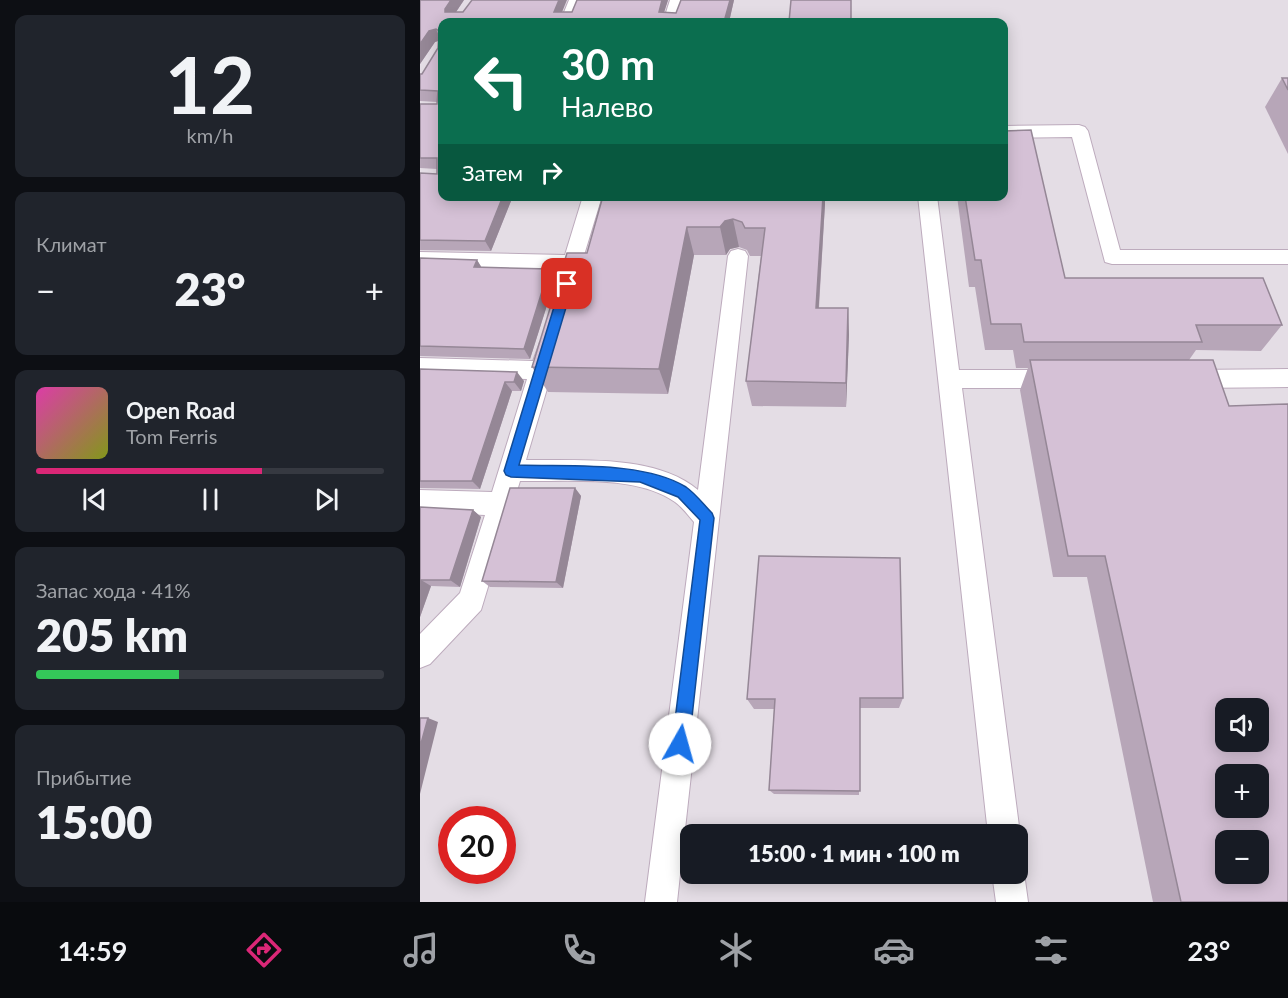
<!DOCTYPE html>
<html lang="ru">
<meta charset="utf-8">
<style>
:root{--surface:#171b24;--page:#20242c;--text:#f1f3f6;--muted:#9ea1a6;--line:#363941;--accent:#db2777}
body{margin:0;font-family:Lato,sans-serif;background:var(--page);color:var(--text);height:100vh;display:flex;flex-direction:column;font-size:22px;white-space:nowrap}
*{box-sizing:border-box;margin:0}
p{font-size:20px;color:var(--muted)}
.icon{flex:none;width:33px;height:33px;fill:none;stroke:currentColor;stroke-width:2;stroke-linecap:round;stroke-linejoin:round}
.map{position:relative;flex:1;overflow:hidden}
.drawer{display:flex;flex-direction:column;gap:15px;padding:15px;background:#0d0f14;width:420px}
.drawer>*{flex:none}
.guide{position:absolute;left:18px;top:18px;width:570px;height:183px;border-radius:12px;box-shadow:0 3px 15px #0003;background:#0b6e4f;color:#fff;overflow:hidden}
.buttons{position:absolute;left:795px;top:698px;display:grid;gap:12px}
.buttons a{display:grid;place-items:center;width:54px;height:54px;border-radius:12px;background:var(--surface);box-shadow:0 3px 15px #0003;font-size:30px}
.speed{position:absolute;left:18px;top:806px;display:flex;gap:12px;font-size:30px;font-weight:700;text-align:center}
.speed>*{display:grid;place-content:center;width:78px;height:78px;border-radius:50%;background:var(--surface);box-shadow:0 3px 15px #0003;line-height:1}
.speed .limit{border:9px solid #d22;background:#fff;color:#111}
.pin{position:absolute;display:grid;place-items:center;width:51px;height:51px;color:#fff;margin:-26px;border-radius:12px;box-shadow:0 3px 9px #0006}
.me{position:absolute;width:66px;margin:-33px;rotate:7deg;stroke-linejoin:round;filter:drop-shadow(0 0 4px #0008)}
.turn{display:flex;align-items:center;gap:21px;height:126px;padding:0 24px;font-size:27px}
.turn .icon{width:78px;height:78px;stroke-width:2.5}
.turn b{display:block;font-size:42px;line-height:51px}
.then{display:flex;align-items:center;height:57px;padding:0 24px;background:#0003;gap:12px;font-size:22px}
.big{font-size:45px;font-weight:800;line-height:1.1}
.drawer .widget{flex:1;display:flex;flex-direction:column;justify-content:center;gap:9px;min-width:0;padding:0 21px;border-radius:12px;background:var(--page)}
.drawer .dial{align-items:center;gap:0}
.dial b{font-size:78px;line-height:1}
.song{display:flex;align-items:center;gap:18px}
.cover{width:72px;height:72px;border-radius:9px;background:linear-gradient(135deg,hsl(320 70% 55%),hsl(70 70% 35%))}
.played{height:6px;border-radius:3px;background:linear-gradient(90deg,var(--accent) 65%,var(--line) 65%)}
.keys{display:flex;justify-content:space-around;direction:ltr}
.heat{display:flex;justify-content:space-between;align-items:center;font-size:33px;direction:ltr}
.charge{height:9px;border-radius:4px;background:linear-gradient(90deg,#34c759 41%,var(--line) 0)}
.trip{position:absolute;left:260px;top:824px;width:348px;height:60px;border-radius:12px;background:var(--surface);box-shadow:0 3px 15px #0003;font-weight:800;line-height:60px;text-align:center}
.menu{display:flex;height:96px;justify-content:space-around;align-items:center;background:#090b0e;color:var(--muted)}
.menu .icon{width:42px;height:42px}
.menu .active{color:var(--accent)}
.menu b{font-size:27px;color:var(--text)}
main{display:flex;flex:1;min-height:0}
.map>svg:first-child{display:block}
.industrial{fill:#e4dde5;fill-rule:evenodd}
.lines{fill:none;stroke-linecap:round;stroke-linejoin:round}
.service-casing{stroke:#bdabbd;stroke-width:2}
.service{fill:#fff;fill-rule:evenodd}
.wall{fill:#b7a6b8}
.shaded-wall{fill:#958796}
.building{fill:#d5c1d6;stroke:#958796;stroke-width:1.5;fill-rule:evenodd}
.route{fill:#1a73e8;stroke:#114b97;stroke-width:1.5}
</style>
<main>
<section class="drawer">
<div class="widget dial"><b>12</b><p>km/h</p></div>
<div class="widget"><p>Климат</p>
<div class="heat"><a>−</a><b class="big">23°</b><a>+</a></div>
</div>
<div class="widget">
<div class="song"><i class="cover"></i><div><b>Open Road</b><p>Tom Ferris</p></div></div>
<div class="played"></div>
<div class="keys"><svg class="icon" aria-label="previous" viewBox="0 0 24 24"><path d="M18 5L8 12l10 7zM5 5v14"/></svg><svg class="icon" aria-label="pause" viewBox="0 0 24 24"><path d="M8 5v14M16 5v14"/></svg><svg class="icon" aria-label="next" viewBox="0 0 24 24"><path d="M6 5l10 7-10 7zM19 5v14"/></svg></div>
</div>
<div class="widget"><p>Запас хода · 41%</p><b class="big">205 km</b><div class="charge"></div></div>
<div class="widget"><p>Прибытие</p><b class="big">15:00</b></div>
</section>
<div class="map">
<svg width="868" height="902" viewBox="0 0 868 902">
<rect width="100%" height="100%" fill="#f5ecf5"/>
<path class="industrial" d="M0 0H868V902H0ZM22 22H584V196H22ZM806 708H838V741H806ZM806 774H838V807H806ZM32 819H82V870H32ZM270 834H597V873H270ZM806 840H838V873H806Z"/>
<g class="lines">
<g class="service-casing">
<g id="service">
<polygon points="149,0 165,0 154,22 140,22"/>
<polygon points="250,0 266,0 257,22 243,22"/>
<polygon points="659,125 665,127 668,131 700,250 868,250 868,264 692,264 685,262 652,137 584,138 584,126"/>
<polygon points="163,196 182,196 154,288 147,291 140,288 137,283 141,270 0,266 0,252 145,255"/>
<polygon points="498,196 517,196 539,370 635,370 643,372 646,379 643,386 635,388 542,388 600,834 597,841 597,834 568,834"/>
<path d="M318 249 325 251 328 256 257 902H225L274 522C268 515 262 507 255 502 216 474 146 482 100 481L61 610 10 664 0 668V634L40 593 65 515 0 512V490L72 492 107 379 0 376V358L113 361 120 342 128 339 136 342 139 348 106 460C159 461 235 454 278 490L308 256 311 251Z"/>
<polygon points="868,369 868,387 769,388 761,386 758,379 761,372 769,370"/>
<polygon points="597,861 604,873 608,902 576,902 572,873 597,873"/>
</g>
</g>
<use href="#service" class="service"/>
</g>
<g class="wall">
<polygon points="0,0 44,0 36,12 152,12 157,0 248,0 244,12 256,13 261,0 314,0 309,22 22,196 93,196 71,251 0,250 0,173 17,174 17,169 0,168 0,104 17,104 17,102 0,101 0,74 2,74 18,48 18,41 15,42 0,64"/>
<polygon points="862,78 868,78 868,154 845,107"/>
<polygon points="183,196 405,204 399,308 428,308 429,335 426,407 332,406 326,381 341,256 330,256 327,250 319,247 310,249 306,255 274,255 248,394 128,392 112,367 167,253"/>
<polygon points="537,196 584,196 645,278 862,325 841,351 776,350 769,360 868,902 733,902 667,577 633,577 600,390 608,368 596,368 593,350 565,350 555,287 549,287"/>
<polygon points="0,258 57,260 62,268 135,280 110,359 0,356"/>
<polygon points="0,369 104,381 101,391 92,391 60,489 0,488"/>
<polygon points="155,488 161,496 143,588 70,587 62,581"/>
<polygon points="0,507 53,510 61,517 40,587 11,586 0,617"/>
<polygon points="483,698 479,708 440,708 439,795 354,794 349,790 354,709 334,709 327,699"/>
</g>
<g class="shaded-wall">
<polygon points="31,0 44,0 30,21 25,12 25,9"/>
<polygon points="139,0 147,0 138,22 134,12"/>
<polygon points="242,0 248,0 241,22 239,12"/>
<polygon points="310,0 314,0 309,22 304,22"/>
<polygon points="16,29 21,40 15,42 0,64 0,44 9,31"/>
<polygon points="83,196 93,196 71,251 65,241"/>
<polygon points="403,196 405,196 405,204 397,334 396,308"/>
<polygon points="313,219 319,247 310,249 306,255 300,227 305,221"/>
<polygon points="267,227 274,255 248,394 239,369"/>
<polygon points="57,260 63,270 54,267"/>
<polygon points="129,269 135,280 110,359 104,349"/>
<polygon points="428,308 429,335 426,407 426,383"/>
<polygon points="97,372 104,381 101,391 94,382"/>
<polygon points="85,382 92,391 60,489 52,481"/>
<polygon points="155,488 161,496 143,588 136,582"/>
<polygon points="53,510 61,517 40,587 30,580"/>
<polygon points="1,580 11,586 0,617 0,583"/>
<polygon points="8,718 18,722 0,794 0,747"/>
</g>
<g class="building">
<polygon points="0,0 31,0 25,9 25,12 43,12 52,0 139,0 134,12 152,12 157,0 242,0 239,12 256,13 261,0 310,0 304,22 22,22 22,196 83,196 65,241 0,240 0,173 17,174 17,158 0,158 0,104 17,104 18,91 0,90 0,74 2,74 18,48 19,31 16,29 9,31 0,44"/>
<polygon points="371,0 431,0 431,22 369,22"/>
<polygon points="862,78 868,78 868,90"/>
<polygon points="611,130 645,278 843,278 862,325 776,325 782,342 604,342 601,324 571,324 561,260 555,260 545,196 584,196 584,131"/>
<polygon points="183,196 403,196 396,308 428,308 426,383 326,381 345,228 325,228 322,222 313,219 305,221 300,227 267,227 239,369 112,367 147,253 167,253"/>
<polygon points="0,258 57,260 54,267 129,269 104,349 0,346"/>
<path d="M610 360H793L809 406 868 404V902H761L685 556H648ZM806 708H838V741H806ZM806 774H838V807H806ZM806 840H838V873H806Z"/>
<polygon points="0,369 97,372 94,382 85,382 52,481 0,481"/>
<polygon points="90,488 155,488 136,582 62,581"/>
<polygon points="0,507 53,510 30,580 1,580 0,583"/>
<polygon points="339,556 480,558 483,698 440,698 440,791 349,790 355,699 327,699"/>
<polygon points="0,718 8,718 0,747"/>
</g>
<path class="route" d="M147 280 153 284 99 465C149 467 224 461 266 487 276 494 284 505 292 513L294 518 269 744 266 750 260 752 254 750 252 744 280 520 258 497 220 482 91 477 86 475 84 471 141 284Z"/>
</svg>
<div class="buttons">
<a><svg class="icon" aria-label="sound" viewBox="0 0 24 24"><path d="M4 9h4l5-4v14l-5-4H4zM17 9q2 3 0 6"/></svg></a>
<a>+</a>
<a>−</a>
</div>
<div class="speed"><div class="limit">20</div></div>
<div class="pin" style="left:147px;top:284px;background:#d93025"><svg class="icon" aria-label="arrive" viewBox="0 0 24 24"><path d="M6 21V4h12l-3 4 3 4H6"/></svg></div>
<svg class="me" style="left:260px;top:744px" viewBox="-20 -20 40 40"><circle r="19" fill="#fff"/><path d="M0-13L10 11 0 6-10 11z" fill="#1a73e8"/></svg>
<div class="trip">15:00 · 1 мин · 100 m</div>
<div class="guide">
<div class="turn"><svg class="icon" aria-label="left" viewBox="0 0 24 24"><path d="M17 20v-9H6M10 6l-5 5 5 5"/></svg><div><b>30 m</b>Налево</div></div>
<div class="then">Затем<svg class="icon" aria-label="right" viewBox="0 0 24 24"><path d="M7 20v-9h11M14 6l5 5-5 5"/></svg></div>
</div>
</div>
</main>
<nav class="menu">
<b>14:59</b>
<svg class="icon active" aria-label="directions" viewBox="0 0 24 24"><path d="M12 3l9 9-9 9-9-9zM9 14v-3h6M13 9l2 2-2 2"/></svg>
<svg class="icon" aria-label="music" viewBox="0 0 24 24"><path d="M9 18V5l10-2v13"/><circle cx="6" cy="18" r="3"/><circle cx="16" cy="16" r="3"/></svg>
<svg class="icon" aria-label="phone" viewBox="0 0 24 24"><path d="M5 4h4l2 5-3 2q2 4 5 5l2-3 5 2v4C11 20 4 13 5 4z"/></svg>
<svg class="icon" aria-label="climate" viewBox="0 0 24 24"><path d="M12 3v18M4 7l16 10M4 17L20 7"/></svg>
<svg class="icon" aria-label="car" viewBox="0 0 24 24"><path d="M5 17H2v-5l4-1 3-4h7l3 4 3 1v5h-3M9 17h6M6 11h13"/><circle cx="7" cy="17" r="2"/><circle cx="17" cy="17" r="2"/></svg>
<svg class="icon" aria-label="filters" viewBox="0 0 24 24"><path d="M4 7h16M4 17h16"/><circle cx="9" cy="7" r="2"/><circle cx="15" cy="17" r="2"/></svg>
<b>23°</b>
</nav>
